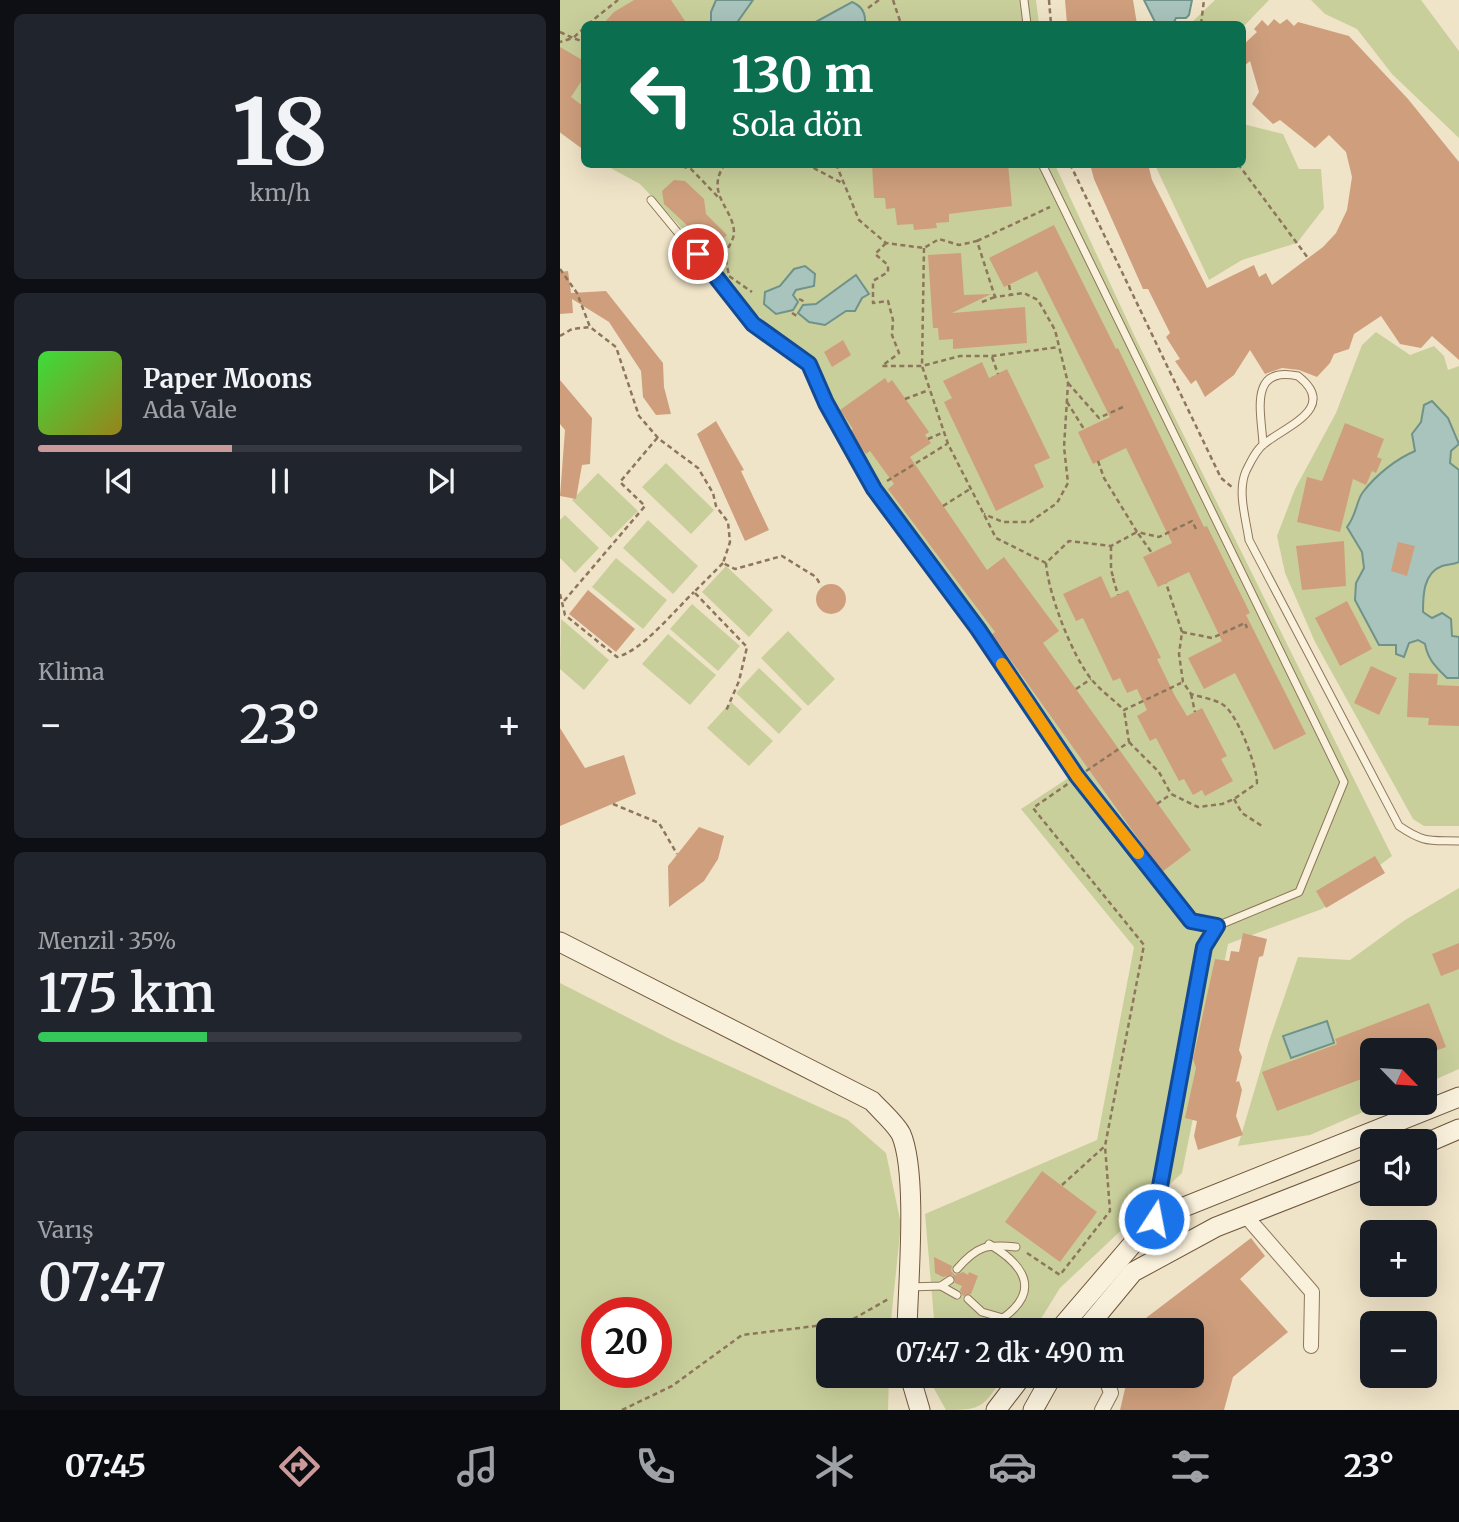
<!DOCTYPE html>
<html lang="tr">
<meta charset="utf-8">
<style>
:root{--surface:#171b24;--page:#20242c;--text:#f1f3f6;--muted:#9ea1a6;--line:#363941;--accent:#cc999b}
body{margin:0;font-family:Merriweather,serif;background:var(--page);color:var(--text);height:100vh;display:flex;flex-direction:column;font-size:26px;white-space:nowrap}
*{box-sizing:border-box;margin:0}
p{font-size:23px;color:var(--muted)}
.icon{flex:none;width:38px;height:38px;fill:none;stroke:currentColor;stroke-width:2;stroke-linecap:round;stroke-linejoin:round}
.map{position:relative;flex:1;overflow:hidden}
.side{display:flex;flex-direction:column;gap:14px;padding:14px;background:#0d0f14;width:560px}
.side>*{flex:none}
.top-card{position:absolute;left:21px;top:21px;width:665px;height:147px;border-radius:10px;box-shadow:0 7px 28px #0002;background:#0b6e4f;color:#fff;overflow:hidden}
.needle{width:46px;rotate:115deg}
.tools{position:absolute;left:800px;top:1038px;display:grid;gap:14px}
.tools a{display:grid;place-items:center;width:77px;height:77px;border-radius:10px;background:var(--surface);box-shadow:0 7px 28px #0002;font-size:35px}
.speed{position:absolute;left:21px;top:1297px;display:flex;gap:14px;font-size:35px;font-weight:700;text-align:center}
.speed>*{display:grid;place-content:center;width:91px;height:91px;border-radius:50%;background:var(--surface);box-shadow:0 7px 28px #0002;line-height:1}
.speed .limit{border:10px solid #d22;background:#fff;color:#111}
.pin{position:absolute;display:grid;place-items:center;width:60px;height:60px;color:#fff;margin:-30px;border:4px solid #fff;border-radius:50%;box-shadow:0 2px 7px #0007}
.me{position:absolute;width:77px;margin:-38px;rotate:11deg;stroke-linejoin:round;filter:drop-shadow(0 0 5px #0008)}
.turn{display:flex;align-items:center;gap:24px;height:147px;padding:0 35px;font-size:32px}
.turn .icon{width:91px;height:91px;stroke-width:2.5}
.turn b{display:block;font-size:49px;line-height:60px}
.big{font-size:52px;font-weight:600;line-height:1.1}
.side .widget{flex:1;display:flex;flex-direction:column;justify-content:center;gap:10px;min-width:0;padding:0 24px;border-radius:10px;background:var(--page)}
.side .dial{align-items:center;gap:0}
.dial b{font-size:91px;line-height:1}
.song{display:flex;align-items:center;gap:21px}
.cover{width:84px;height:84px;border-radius:10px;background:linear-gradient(135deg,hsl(120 70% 55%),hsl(50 70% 35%))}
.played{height:7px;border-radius:4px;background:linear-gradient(90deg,var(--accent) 40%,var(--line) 40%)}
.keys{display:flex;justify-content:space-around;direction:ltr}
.heat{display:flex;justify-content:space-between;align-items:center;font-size:38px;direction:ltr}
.charge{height:10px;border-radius:5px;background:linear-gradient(90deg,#34c759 35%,var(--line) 0)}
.trip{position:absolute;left:256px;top:1318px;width:388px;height:70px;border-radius:10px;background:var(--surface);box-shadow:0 7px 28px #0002;font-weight:600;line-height:70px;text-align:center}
.tab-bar{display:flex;height:112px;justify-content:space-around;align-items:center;background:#090b0e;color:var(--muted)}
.tab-bar .icon{width:49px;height:49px}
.tab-bar .active{color:var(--accent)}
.tab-bar b{font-size:32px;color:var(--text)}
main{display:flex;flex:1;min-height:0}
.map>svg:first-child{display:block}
.green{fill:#c9cf9b;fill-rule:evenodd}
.water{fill:#a9c4bc;stroke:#6f938a;stroke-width:2}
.building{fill:#cf9f7d}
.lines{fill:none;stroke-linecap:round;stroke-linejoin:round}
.lane-casing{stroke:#8d765c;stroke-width:9}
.street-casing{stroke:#8d765c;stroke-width:16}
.secondary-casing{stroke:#6f573f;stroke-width:21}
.path{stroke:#8d765c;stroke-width:2.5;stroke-dasharray:5 3.5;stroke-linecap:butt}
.lane{stroke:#faf1dc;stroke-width:7}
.street{stroke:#faf1dc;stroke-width:14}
.secondary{stroke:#faf1dc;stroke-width:19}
.route-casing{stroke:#114b97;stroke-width:18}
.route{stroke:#1a73e8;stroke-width:12}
.slow{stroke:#f59e0b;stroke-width:12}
</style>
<main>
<section class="side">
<div class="widget dial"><b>18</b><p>km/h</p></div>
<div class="widget">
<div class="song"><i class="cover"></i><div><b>Paper Moons</b><p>Ada Vale</p></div></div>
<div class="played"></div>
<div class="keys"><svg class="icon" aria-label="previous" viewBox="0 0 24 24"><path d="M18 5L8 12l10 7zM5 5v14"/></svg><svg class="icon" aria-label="pause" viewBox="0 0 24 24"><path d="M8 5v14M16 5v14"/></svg><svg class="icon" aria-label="next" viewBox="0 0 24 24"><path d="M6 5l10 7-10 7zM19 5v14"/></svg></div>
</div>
<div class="widget"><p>Klima</p>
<div class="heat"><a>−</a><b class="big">23°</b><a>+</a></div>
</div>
<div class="widget"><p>Menzil · 35%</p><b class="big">175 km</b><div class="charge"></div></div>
<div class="widget"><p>Varış</p><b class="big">07:47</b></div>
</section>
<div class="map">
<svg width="899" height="1410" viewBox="0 0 899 1410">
<rect width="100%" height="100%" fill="#f0e4c8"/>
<g class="green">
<polygon points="0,0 476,0 479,24 24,24 24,150 0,133"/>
<polygon points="655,0 709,0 683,27 682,24 630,24"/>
<polygon points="751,0 861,0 899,51 899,138 832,74 797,29 765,14"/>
<polygon points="683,124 723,134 739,169 761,169 764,208 737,243 682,260 649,280 595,165 682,164"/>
<polygon points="45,165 495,165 575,337 832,856 762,909 668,944 622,1173 500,1288 474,1330 375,1330 365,1214 537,1140 574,947 461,809 519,771 317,482 287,430 255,362 196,314 134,241 80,184"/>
<polygon points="816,332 850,355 874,346 884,356 888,370 899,366 899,826 864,826 853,819 755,642 725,573 717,536 735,489 776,413 802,345"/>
<polygon points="106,463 154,510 131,534 82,487"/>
<polygon points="38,473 78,511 51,538 12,500"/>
<polygon points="5,515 39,548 15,573 0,558 0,520"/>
<polygon points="88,520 138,566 113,594 63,548"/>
<polygon points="56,558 107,600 83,629 32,587"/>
<polygon points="166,566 213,610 189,637 142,592"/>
<polygon points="132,604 180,646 158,671 110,629"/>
<polygon points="1,619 49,660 24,690 0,669"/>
<polygon points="228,631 275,679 248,706 201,658"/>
<polygon points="108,634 156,675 130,705 82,664"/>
<polygon points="199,668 242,709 219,734 176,693"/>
<polygon points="171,702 213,741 189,766 147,728"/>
<polygon points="899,888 899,1069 865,1084 864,1050 812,1050 812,1102 824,1103 750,1135 678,1146 709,1041 738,957 790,960 845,920"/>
<path d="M0 983 112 1040 288 1120 326 1153 341 1224 330 1330H268V1376H329L328 1410H0ZM37 1312H96V1372H37Z"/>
<path d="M367 1376H445C422 1406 425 1410 386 1410Z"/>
</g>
<g class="water">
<polygon points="156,0 193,0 176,24 151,24 151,12"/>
<polygon points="584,0 632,0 629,15 626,18 616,18 613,24 596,24"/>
<path d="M292 2C302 6 306 13 305 24H252Z"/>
<polygon points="245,266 255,274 254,286 236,290 233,295 238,302 233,310 216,314 204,304 205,292 220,286 234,269"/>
<polygon points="296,275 309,294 302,298 295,311 286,311 265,325 249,322 238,313 243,305 256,304"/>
<path d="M872 401 888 418 899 444 891 451 890 463 899 470V562C893 565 888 564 882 566 863 573 863 596 863 612L872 618 882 613 891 619 892 636 899 637V678H887C876 667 868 660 865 644L858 640 849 643 844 657 836 654V645H819L795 600 796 583 804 568 802 552 787 527C797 514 796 501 803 492 816 475 836 459 855 451L852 434 861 422 864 405Z"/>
<polygon points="767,1021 774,1043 731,1058 723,1036"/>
</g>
<g class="building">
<polygon points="74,0 111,0 127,24 43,24 54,12"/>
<polygon points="505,0 573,0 577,24 507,24"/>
<polygon points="714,19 720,24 727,19 734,26 738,22 789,36 848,99 899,162 899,360 872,336 861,348 840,344 821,316 794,334 789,349 774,354 770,363 757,377 739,370 722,368 705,374 690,350 674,375 645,397 636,380 631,384 615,361 620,359 606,337 610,333 588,289 583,289 534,179 530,164 588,164 592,180 647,288 694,265 699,277 706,273 712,285 763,247 776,233 787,210 792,177 786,152 769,135 755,148 720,120 713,124 692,104 699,92 690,61 682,68 682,46 697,32 694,29 702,20 708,26"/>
<polygon points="0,47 24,61 24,77 11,97 24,107 24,150 0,132"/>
<polygon points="312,164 448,164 452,206 389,214 389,222 376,223 377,228 354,230 353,224 337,225 335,208 326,209 325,198 314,198"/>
<polygon points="114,180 125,181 144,199 146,214 167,235 153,249 104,204 102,191"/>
<polygon points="494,225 556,349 558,348 644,527 647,526 690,613 686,615 746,734 714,750 675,673 644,689 628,658 662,641 629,572 598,587 583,557 612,543 566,448 533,464 518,432 550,417 477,271 444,287 429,258"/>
<polygon points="401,253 404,295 431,294 392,313 465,307 467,343 393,349 393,339 379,340 378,328 373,328 368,255"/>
<polygon points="8,271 11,293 46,291 103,363 104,387 111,414 96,415 83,397 81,371 49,322 12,299 13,313 0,314 0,272"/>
<polygon points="283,340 291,355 272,367 264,352"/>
<polygon points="422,362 429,378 447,369 490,458 474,465 484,487 436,511 384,402 392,398 383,381"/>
<polygon points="325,378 328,383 332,380 369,432 365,435 371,443 350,457 427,570 444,557 499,631 483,643 631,850 602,872 432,634 435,632 328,489 334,484 310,451 306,454 289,432 293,429 280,410"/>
<polygon points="0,380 32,418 30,464 22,465 16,499 0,496 5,430 0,424"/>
<polygon points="156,421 184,470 181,471 209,530 185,541 137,434"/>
<polygon points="785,423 824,439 817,457 822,459 816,473 812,471 806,485 793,479 780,532 737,522 747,477 762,481"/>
<polygon points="784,541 786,586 742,590 736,546"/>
<polygon points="838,542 855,546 847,576 831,571"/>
<polygon points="541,576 551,598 568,590 601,658 597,659 615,696 627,716 642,708 667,756 661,759 673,781 645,796 642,790 633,795 624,779 619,781 596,738 590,741 577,716 587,710 577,689 567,693 560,678 553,681 523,618 516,621 503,594"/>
<circle cx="271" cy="599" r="15"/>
<polygon points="28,590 75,629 56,652 9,614"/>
<polygon points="787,601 812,649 780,666 755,618"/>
<polygon points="811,666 837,678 819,715 794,703"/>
<polygon points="849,673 878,674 877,685 899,686 899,726 868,725 869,718 847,717"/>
<polygon points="0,728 25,768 64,755 76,794 0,826"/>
<polygon points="139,827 164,836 158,859 144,881 109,907 108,866"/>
<polygon points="815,856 825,873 766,908 756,891"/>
<polygon points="683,933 707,939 703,956 699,957 679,1050 682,1057 676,1082 679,1081 682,1090 676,1116 683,1135 638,1150 634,1136 637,1121 625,1118 636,1068 633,1059 655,959 669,961 671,951 679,952"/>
<polygon points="899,943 899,969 881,976 872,954"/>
<polygon points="869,1003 886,1047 864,1055 864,1050 812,1050 812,1075 717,1111 702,1072 777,1044 775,1039"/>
<polygon points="482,1171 537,1212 500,1262 445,1222"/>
<polygon points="691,1238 705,1256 680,1279 728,1332 673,1377 664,1410 560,1410 568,1376 632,1376 632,1330 579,1330 582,1321"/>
<polygon points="374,1257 392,1266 391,1271 395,1275 403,1272 408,1275 409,1272 418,1276 411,1294 403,1296 400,1290 402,1286 395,1283 393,1275 383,1277 375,1273"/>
</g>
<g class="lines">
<g class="lane-casing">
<g id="lane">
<polyline points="464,0 467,24"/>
<polyline points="482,164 784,782 739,892 657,926 644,947 594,1215"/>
<polyline points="91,200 193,324 249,364 266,403 314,490 418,629 517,777 631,921 657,926"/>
<path d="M703 445C702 415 687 365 738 376 779 408 726 426 704 444 696 450 691 461 686 471 677 491 686 519 689 540L839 826C866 844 869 840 899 841"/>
<path d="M397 1269C417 1246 426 1244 456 1247"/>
<polyline points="381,1286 397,1295"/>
<polyline points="349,1287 381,1286 390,1280"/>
<path d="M408 1299 422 1312 443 1318C482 1290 463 1264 429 1244"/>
</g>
</g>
<g class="street-casing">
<g id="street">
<polyline points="685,1215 752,1292 751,1346"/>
<polyline points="542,1410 551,1393 545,1376"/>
</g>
</g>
<g class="secondary-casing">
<g id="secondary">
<path d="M0 942 312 1101C321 1111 335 1123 341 1134 358 1173 348 1284 347 1330"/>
<polyline points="864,1144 899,1129"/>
<polyline points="499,1330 594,1219 899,1097"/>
<polyline points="525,1330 573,1272 656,1227 812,1166"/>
<polyline points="350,1376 360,1410"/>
<polyline points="436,1410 462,1376"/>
<polyline points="473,1410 492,1376"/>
</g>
</g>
<g class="path">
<polyline points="333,0 340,21 337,24"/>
<polyline points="489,0 491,24"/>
<polyline points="308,8 319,0"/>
<polyline points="28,24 58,0"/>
<polyline points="641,24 644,0"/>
<polyline points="24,28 13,38 24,42"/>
<polyline points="0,32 13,38 0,42"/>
<polyline points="114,164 131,169 159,198"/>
<path d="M165 164C144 194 174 208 174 233 174 240 168 246 166 254 165 260 168 269 169 276L192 292"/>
<polyline points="201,164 203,164"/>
<polyline points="246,164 282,183"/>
<polyline points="276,164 299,220 326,243 364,248 379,239 399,245 417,241 435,297 464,293 478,300 495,330 508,383 504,447 508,483 497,503 470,522 443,522 424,514"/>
<polyline points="510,164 661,478 672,487"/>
<polyline points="678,164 748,258"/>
<polyline points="597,167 598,164"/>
<polyline points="417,241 490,207"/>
<polyline points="326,243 315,254 328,265 328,272 313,281 313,303 328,301 333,320 332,335 339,353 322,366 362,366 400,356 432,356 499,347"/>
<polyline points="364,248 362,366 388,444 436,538 486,563 509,541 551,546 577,532 592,553"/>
<polyline points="0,269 17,293 30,327 56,347 79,416 99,439 138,468 153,493 156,506 168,522 170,542 163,563 175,569 222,556 256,577 261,586"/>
<polyline points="449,285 451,295"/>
<polyline points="239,299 245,302"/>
<polyline points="422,302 435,297"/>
<polyline points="232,313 237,316"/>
<polyline points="0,336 12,329 30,327"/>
<polyline points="432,357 438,374"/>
<polyline points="508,383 539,418 565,406"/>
<polyline points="345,399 369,390"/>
<polyline points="507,402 524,429"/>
<polyline points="368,439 384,432"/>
<polyline points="538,461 544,478 577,532 599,537 632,521 637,531"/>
<polyline points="327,481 387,444"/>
<polyline points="383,506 410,489"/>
<polyline points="551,546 551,570 554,580"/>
<polyline points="163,563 134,592 187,647 179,681 166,711"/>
<path d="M486 563C488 593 512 656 532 680 541 691 554 700 564 710L621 683"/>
<polyline points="553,578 558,595"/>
<path d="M0 594 5 615 57 657C82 651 115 610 134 592"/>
<polyline points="4,601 85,506 60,482 98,437"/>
<polyline points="622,632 652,638 685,623 687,628"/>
<polyline points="516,689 531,679"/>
<polyline points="631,694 635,712"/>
<path d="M569 742 599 772 611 794 638 807 662 804 674 799 697 783C697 766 677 712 662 704 654 699 640 697 631 694L623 682 619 654 622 632 606 583"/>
<polyline points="526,771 569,742 564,710"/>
<polyline points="674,799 682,813 702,826"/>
<polyline points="53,804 99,823 117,854"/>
<polyline points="597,804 611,794"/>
<polyline points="502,1185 545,1146 584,945 473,808 509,783"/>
<polyline points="467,1253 500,1275 550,1211 545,1146"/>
<polyline points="62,1410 112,1386 182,1335 288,1322 330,1298"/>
</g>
<use href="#lane" class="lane"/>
<use href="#street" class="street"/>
<use href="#secondary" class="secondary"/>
</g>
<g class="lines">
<g class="route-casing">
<polyline id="route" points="138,254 193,324 249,364 266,403 314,489 418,629 517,776 631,921 657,926 644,947 594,1219"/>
</g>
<use href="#route" class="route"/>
<polyline class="slow" points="442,664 517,776 578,853"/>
</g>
</svg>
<div class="tools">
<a><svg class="needle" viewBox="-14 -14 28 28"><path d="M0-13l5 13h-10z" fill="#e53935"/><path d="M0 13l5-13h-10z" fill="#9ea1a6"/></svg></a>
<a><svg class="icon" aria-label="sound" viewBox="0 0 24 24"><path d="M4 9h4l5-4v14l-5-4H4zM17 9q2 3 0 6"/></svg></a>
<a>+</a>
<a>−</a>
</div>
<div class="speed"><div class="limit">20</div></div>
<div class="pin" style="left:138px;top:254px;background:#d93025"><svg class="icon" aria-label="arrive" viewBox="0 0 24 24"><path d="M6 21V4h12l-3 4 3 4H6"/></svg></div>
<svg class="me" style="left:594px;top:1219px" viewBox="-20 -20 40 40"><circle r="17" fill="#1a73e8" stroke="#fff" stroke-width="3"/><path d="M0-11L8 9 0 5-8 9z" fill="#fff"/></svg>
<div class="trip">07:47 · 2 dk · 490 m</div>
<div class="top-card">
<div class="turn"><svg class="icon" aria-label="left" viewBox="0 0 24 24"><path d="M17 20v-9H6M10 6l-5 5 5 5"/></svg><div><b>130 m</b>Sola dön</div></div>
</div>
</div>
</main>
<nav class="tab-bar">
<b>07:45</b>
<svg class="icon active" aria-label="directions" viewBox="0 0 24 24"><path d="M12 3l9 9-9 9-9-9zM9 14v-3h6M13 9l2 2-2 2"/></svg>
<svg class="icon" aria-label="music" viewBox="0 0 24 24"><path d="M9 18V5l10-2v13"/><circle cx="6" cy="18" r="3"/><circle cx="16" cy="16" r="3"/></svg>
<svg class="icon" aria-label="phone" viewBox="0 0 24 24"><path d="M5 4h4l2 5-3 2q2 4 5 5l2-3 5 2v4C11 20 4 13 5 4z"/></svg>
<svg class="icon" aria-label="climate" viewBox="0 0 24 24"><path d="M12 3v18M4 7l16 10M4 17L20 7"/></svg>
<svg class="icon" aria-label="car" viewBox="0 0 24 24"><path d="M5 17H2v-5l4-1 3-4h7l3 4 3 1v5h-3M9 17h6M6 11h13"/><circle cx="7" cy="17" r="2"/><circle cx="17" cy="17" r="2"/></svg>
<svg class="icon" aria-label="filters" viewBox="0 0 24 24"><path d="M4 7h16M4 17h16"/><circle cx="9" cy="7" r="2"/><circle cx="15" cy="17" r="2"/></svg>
<b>23°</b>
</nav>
